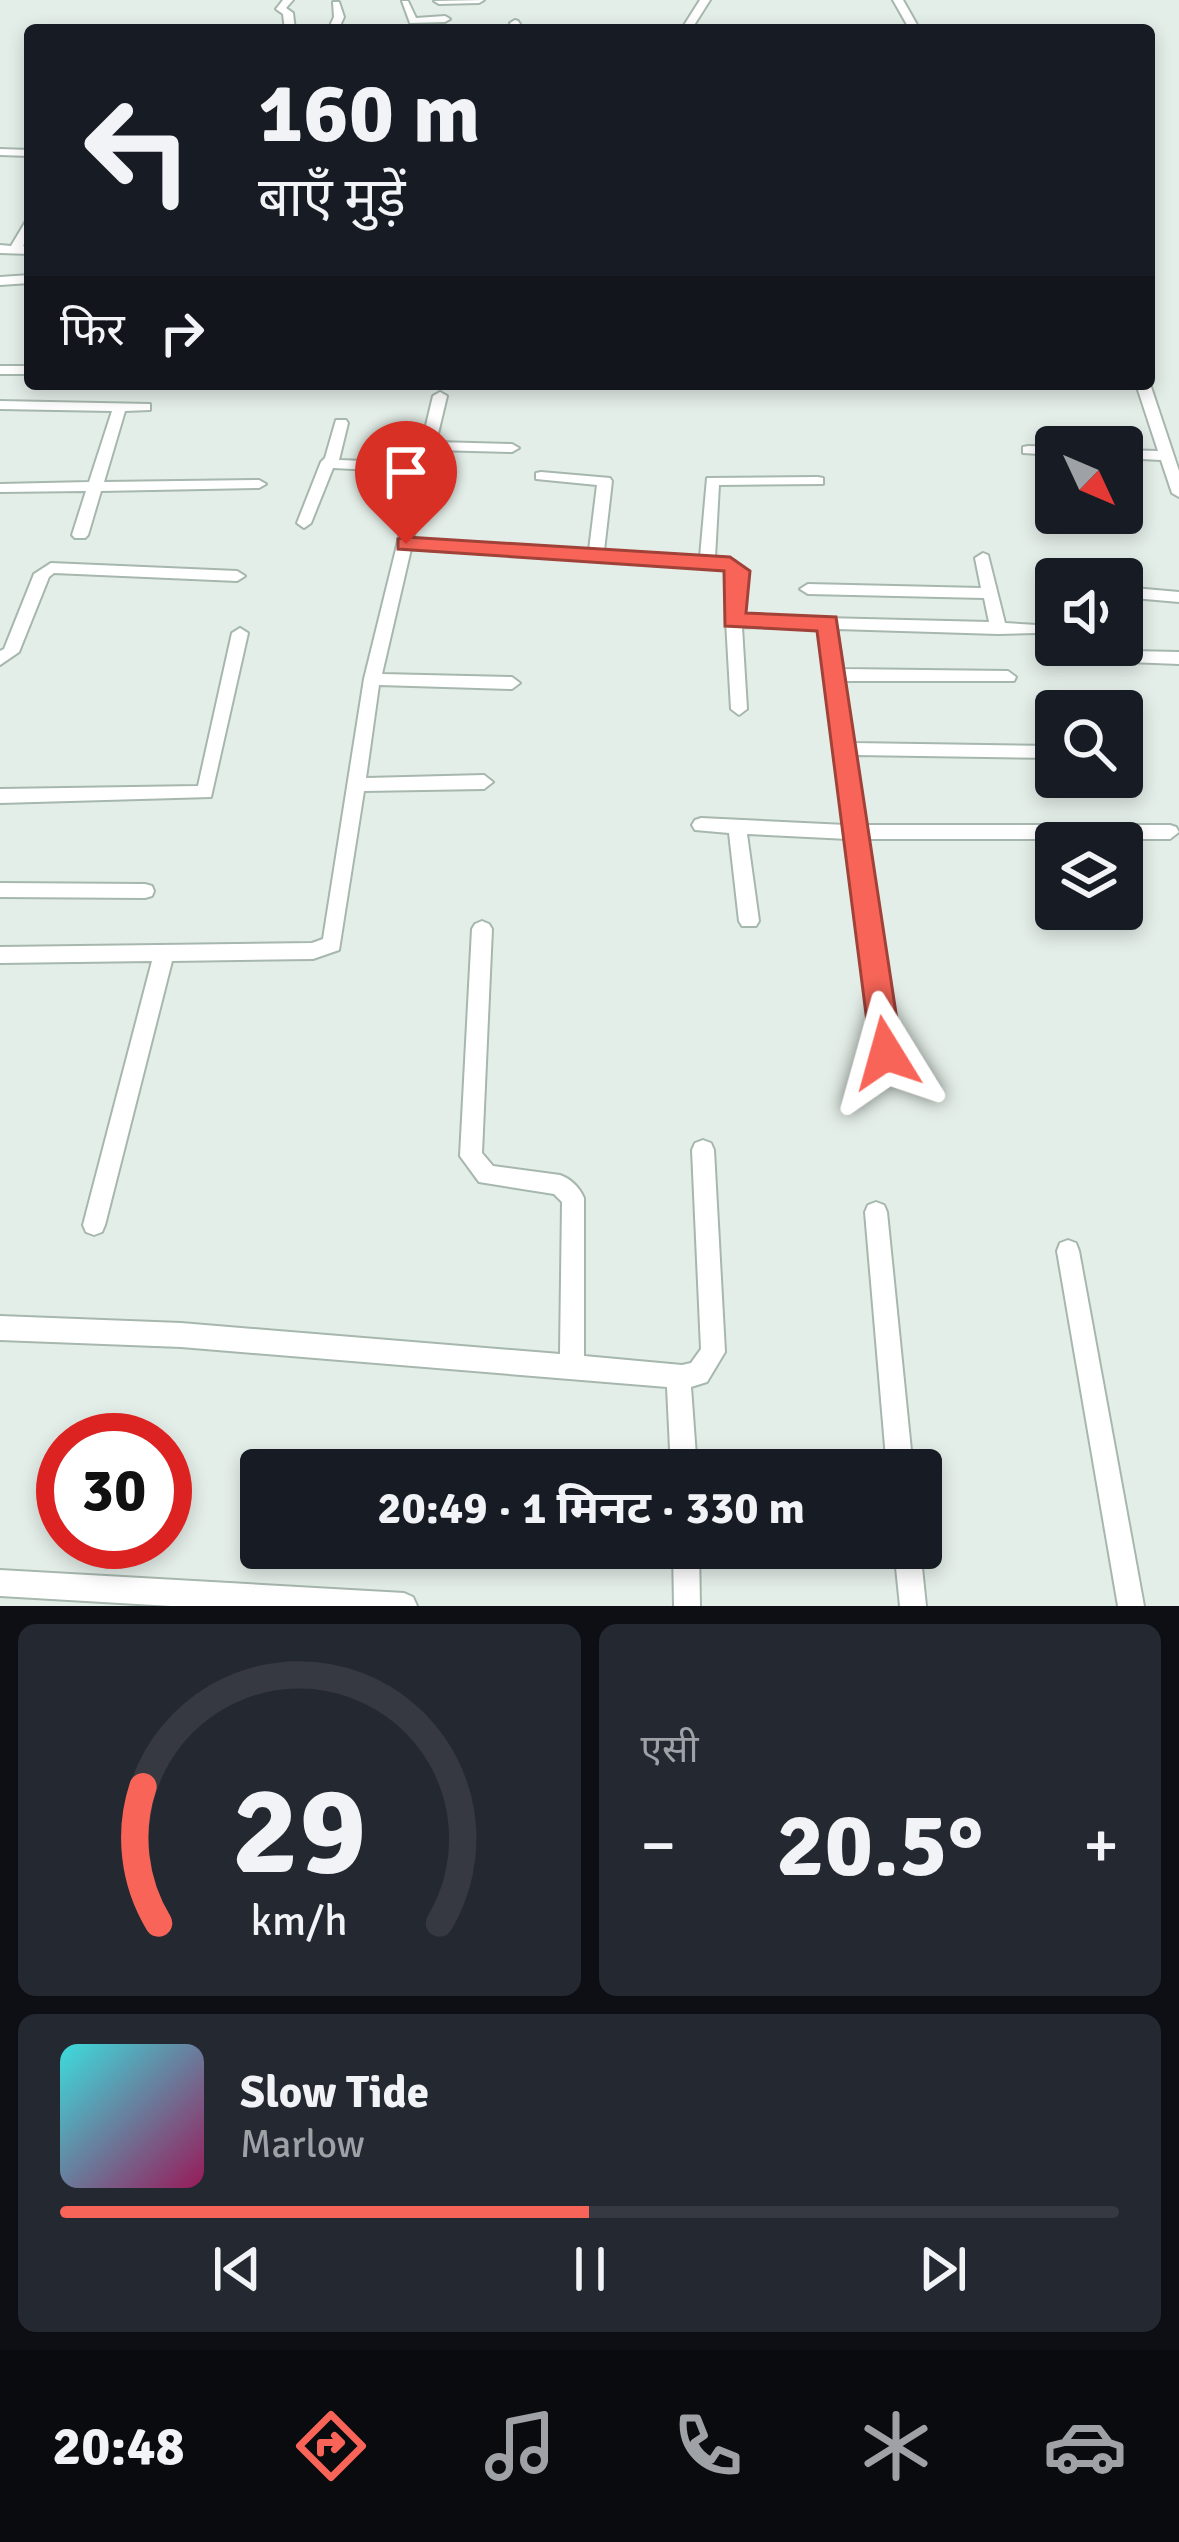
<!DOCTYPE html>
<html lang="hi">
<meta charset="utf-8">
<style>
:root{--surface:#171b24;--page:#242831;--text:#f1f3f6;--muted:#9ea1a6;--line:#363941;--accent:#f86558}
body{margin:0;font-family:Signika,"Noto Sans Devanagari",sans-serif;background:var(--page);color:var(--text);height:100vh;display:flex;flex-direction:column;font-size:45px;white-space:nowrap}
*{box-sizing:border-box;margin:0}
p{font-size:39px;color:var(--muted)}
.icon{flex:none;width:66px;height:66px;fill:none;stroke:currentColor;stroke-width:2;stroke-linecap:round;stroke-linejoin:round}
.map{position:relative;height:1606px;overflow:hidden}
.panel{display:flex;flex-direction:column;gap:18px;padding:18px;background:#0d0f14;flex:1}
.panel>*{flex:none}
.top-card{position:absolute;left:24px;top:24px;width:1131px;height:366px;border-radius:12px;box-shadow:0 6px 18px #0003;background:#171b24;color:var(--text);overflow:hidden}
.needle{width:78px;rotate:134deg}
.buttons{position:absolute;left:1035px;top:426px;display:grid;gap:24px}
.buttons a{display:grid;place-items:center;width:108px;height:108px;border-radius:12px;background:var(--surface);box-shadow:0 6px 18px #0003;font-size:60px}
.speed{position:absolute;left:36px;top:1413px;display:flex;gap:24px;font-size:60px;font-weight:700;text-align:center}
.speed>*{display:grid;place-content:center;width:156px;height:156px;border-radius:50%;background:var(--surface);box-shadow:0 6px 18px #0003;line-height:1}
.speed .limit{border:18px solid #d22;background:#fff;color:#111}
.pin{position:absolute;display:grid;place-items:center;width:102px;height:102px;color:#fff;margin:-123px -51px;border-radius:50% 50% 50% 0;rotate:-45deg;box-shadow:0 0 12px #0007}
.pin .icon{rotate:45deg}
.me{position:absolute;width:132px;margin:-66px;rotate:352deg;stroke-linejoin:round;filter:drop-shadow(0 0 9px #0008)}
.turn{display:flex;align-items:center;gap:42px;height:252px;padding:0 36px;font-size:54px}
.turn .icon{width:156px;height:156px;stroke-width:2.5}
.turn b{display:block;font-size:84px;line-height:102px}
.then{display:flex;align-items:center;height:114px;padding:0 36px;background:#0003;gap:24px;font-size:45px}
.big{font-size:90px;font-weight:700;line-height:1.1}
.panel .widget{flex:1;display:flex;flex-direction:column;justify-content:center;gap:18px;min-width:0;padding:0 42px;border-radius:18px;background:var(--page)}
.panel .dial{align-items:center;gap:0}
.dial svg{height:312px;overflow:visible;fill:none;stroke:var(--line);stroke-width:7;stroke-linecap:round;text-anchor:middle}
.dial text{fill:var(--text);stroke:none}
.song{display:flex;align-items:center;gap:36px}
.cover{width:144px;height:144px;border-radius:18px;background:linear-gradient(135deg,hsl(180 70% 55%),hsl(330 70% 35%))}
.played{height:12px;border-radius:6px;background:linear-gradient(90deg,var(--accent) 50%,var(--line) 50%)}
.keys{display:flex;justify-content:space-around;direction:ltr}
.heat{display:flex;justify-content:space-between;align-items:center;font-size:66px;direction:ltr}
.panel .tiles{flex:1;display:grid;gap:18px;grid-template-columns:1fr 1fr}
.widget:last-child{grid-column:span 2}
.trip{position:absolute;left:240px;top:1449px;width:702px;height:120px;border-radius:12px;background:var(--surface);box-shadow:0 6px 18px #0003;font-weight:700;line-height:120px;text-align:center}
.tabs{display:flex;height:192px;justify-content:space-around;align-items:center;background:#090b0e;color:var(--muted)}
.tabs .icon{width:84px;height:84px}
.tabs .active{color:var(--accent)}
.tabs b{font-size:54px;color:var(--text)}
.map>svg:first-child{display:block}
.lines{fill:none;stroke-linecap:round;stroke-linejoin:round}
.street-casing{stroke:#a6b7ae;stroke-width:4}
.street{fill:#fff;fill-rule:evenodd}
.route{fill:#f86558;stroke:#a14239;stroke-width:3}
</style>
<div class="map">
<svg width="1179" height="1606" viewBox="0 0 1179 1606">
<rect width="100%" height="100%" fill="#e4eee8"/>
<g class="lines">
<g class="street-casing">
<g id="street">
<polygon points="283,0 293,0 286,8 293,13 295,30 285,30 283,14 276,9"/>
<polygon points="484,0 479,3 439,4 434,1"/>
<polygon points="700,0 710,0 691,30 681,30"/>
<polygon points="893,0 903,0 920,30 910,30"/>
<polygon points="402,1 408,1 416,18 445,16 450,19 445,22 410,23"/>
<polygon points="333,2 339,2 344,17 338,30 328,30 334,17"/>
<polygon points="515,20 518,21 524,30 514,30 510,23"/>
<polygon points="0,149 30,150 30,156 0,155"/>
<polygon points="30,219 30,233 23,246 30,246 30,254 0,253 0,245 11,246 26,221"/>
<polygon points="30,275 30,283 0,285 0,277"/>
<rect x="0" y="366" width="30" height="8"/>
<polygon points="1136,384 1150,384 1179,471 1179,497 1172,493 1161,460 1122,458 1122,450 1158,451"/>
<polygon points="440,392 447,396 436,442 512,444 519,448 512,452 434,450 413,540 589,550 597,485 536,479 536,473 541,472 610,478 612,481 604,551 700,557 707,478 818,477 823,478 823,484 719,485 715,558 735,561 746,571 742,616 989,622 984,598 808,594 800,589 808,584 981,588 975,558 983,553 988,555 1005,623 1037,625 1039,629 1037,633 998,634 837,629 843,669 1008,671 1016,677 1014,681 844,681 853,743 1056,746 1056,758 855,755 864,825 1170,825 1176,827 1179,832 1170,839 866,839 896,1053 893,1059 886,1062 879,1059 848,839 747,834 759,921 756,926 742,926 739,921 729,833 695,830 692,825 695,820 701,818 846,825 821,629 742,627 747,709 739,715 731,709 726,621 730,572 726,569 411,549 382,674 512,677 520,683 512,689 379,685 366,778 484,775 493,782 484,789 364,791 339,950 313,959 172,961 105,1225 102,1232 94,1235 86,1232 83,1225 152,961 0,963 0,947 312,943 323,939 364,679 415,472 333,468 311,523 304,528 297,523 321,462 325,458 336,420 346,420 348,423 339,460 417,463 433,396"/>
<polygon points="0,401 150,404 150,410 125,411 104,482 259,480 266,484 259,488 101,491 88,535 85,538 75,538 72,535 86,491 0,492 0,484 89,482 112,411 0,409"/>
<polygon points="1028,446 1057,447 1056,455 1023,453 1023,447"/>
<polygon points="51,563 237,571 245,576 237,581 54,573 49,577 19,652 0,665 0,651 4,649 34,574"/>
<polygon points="1122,587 1179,592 1179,602 1122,597"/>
<polygon points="240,628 248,633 211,797 0,803 0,789 198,786 232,633"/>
<polygon points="1084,650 1179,652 1179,664 1078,660 1076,656"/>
<polygon points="1122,747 1130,749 1133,753 1130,757 1122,759"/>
<polygon points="0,883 145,884 152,886 154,891 152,896 145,898 0,897"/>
<path d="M482 921 489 924 492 929 482 1153 493 1166 560 1175C571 1179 579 1187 584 1198V1356L682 1365 691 1363 701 1349 692 1150 695 1143 703 1140 711 1143 714 1150 725 1352 707 1382 691 1387 697 1470H671L667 1387 181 1347 0 1340V1316L181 1323 560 1354 562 1202 554 1194 479 1182 460 1156 472 929 475 924Z"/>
<polygon points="876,1202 884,1205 887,1212 913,1470 887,1470 865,1212 868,1205"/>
<polygon points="1068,1240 1076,1243 1079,1251 1144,1606 1118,1606 1057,1251 1060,1243"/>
<polygon points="673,1548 699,1548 700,1606 674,1606"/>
<polygon points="894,1548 920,1548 926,1606 900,1606"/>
<polygon points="0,1570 404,1593 413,1597 417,1606 171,1606 0,1596"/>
</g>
</g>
<use href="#street" class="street"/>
</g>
<polygon class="route" points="406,537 730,557 750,571 746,613 836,617 902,1053 897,1063 875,1063 871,1053 817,631 725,626 724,571 398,549 398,539"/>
</svg>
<div class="buttons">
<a><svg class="needle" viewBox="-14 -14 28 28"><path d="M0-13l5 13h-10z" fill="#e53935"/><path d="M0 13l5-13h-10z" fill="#9ea1a6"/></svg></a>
<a><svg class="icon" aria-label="sound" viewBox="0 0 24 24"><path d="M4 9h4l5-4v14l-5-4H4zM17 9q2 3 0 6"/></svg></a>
<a><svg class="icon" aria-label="search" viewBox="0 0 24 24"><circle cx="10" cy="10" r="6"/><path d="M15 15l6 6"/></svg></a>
<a><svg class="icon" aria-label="layers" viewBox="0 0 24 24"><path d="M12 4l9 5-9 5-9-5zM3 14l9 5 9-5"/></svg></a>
</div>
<div class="speed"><div class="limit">30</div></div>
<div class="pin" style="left:406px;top:544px;background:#d93025"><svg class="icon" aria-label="arrive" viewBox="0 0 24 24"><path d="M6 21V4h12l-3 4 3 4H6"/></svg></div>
<svg class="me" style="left:886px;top:1053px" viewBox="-20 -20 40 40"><path d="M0-17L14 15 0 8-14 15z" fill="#f86558" stroke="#fff" stroke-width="4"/></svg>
<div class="trip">20:49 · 1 मिनट · 330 m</div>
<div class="top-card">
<div class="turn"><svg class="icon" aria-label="left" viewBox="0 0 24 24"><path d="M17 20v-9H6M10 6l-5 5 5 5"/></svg><div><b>160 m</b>बाएँ मुड़ें</div></div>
<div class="then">फिर<svg class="icon" aria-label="right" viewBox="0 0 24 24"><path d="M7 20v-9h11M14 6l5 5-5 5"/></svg></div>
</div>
</div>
<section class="panel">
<div class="tiles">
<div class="widget dial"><svg viewBox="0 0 100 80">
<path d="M14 69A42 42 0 1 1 86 69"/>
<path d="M14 69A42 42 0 0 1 10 34" stroke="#f86558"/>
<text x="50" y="56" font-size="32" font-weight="700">29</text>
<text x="50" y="72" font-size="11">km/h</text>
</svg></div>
<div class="widget"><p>एसी</p>
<div class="heat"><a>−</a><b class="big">20.5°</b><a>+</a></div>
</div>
<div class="widget">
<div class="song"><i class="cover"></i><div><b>Slow Tide</b><p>Marlow</p></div></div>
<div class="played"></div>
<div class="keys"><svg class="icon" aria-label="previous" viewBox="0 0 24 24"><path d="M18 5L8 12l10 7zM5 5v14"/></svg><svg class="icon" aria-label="pause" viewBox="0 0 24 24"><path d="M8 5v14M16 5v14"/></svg><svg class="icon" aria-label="next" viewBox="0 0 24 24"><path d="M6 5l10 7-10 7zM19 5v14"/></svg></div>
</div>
</div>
</section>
<nav class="tabs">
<b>20:48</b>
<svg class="icon active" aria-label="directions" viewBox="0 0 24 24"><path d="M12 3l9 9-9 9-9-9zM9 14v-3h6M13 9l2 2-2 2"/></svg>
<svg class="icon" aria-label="music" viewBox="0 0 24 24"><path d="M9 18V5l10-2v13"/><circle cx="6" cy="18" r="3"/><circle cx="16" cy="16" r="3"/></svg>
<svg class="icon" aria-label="phone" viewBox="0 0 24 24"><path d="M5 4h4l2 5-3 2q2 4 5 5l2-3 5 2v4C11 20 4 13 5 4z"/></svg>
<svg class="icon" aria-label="climate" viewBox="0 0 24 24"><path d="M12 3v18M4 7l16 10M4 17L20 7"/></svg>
<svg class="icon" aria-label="car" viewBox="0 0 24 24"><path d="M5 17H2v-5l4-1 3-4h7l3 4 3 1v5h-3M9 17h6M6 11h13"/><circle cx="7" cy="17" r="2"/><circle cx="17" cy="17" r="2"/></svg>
</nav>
